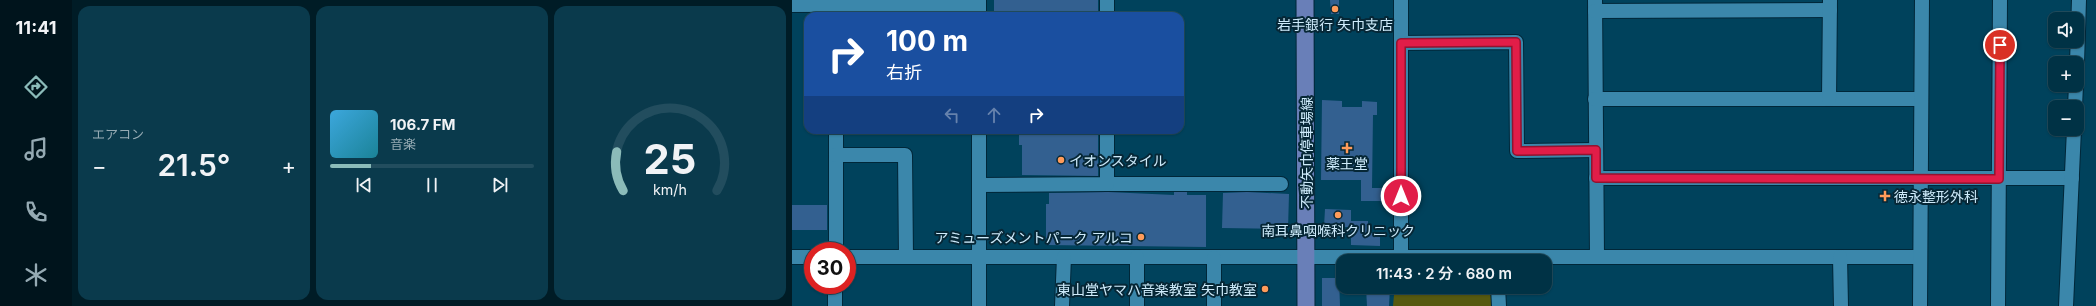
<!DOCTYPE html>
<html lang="ja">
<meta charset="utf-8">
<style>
:root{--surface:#003245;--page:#0a3a4c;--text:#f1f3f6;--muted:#95aab3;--line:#224d5e;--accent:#8bbbb9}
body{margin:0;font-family:Inter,"Noto Sans JP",sans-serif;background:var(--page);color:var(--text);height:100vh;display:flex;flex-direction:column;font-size:15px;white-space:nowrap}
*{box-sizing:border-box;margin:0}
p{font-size:13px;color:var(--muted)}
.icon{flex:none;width:22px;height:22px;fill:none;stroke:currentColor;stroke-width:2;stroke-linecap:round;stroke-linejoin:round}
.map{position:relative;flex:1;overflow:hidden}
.panel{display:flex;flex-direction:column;gap:6px;padding:6px;background:#001c26;width:720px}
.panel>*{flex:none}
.hud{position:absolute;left:12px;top:12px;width:380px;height:122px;border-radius:12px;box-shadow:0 1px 3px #0004,0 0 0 1px var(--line);background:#1a4fa0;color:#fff;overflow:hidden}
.buttons{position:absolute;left:1256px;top:12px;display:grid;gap:8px}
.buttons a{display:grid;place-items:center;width:36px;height:36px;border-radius:8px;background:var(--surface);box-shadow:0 1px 3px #0004,0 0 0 1px var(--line);font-size:20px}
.speed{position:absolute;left:12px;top:242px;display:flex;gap:8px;font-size:20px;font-weight:700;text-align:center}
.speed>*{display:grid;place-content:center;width:52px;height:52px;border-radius:50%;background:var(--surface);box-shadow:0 1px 3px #0004,0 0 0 1px var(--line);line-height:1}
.speed .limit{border:6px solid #d22;background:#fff;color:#111}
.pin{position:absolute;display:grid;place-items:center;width:34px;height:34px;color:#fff;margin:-17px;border:2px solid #fff;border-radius:50%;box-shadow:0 1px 4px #0007}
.me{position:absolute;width:44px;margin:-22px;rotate:0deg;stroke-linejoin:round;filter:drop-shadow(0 0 3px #0008)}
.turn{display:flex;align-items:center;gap:14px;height:84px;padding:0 16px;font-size:18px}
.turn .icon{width:52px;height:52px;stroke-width:2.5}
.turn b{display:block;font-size:28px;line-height:34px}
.lanes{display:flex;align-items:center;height:38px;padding:0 16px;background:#0003;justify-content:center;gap:20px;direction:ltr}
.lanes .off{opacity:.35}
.big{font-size:30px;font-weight:600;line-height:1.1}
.panel .card{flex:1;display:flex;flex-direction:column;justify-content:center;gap:6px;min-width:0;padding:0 14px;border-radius:12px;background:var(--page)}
.panel .dial{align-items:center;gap:0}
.dial svg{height:104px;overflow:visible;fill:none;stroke:var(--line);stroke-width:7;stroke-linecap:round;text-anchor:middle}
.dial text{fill:var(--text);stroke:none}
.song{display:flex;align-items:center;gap:12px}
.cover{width:48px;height:48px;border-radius:6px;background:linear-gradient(135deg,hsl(200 70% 55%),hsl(190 70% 35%))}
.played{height:4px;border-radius:2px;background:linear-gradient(90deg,var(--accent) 20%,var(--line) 20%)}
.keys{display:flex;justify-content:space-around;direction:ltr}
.heat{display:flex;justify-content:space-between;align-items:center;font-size:22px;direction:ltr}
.panel .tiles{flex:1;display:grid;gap:6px;grid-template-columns:repeat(3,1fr)}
.trip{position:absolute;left:544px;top:254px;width:216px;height:40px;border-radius:12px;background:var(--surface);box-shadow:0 1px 3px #0004,0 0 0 1px var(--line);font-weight:600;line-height:40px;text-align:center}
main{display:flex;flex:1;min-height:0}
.tabs{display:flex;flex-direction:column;width:72px;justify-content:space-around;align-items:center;background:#00141c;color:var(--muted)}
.tabs .icon{width:28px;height:28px}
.tabs .on{color:var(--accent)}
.tabs b{font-size:18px;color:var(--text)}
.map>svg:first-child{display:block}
.green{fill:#56590f}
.building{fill:#336090}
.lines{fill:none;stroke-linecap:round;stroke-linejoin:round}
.minor-casing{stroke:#002739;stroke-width:16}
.major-casing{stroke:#002739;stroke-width:19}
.minor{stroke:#3b87ab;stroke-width:14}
.major{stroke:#697fb8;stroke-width:17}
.route-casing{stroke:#92132f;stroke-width:10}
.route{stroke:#e11d48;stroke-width:7}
.poi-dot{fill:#ff9b5a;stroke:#062736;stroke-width:1.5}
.labels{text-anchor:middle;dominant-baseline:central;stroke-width:4;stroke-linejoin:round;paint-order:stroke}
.poi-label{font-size:14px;fill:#ceebfb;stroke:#062736}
.street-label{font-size:14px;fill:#ceebfb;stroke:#062736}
</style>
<main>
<nav class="tabs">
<b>11:41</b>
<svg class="icon on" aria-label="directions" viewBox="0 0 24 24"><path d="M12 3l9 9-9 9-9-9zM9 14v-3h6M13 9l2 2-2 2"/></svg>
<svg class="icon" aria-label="music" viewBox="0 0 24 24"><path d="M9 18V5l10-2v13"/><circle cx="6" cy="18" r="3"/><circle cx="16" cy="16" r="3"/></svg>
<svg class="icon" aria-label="phone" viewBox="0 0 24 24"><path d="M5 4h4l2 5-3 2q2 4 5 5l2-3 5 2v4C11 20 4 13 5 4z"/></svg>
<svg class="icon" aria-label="climate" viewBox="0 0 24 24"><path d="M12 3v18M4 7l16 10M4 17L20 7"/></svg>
</nav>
<section class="panel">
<div class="tiles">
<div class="card"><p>エアコン</p>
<div class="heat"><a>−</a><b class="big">21.5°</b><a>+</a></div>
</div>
<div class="card">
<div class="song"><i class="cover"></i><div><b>106.7 FM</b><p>音楽</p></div></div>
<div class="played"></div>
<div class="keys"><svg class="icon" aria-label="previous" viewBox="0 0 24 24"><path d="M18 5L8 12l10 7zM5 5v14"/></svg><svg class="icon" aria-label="pause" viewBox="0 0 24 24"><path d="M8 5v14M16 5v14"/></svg><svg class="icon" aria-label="next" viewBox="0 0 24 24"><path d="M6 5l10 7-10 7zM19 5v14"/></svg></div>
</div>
<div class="card dial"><svg viewBox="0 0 100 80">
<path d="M14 69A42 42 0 1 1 86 69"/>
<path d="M14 69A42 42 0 0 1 9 39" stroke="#8bbbb9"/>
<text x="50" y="56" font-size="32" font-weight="700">25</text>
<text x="50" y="72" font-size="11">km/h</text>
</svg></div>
</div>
</section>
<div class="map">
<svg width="1304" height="306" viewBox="0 0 1304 306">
<rect width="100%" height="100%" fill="#00425c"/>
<polygon class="green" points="635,287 701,287 701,306 601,306 602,295 634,292"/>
<g class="building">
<rect x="202" y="0" width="104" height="16"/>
<polygon points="538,0 547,0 547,14 539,14"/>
<polygon points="530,100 550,101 550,107 570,107 570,101 585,102 585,115 581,115 580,188 596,188 596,201 569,201 569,180 529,180"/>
<polygon points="227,130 306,130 306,176 230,175 230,145 227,145"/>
<polygon points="316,192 382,195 382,192 395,192 395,195 414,195 414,247 254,245 254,204 257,204 257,193"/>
<polygon points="455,192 497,194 496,229 430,228 431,193"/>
<rect x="0" y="205" width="35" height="25"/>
<polygon points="533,209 559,210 559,221 576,221 576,233 588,233 588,246 559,245 559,227 532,227"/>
<polygon points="530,278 547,278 548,306 530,306"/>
<polygon points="574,287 598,287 597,306 575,306"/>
</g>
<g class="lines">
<g class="minor-casing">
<g id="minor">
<polyline points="315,0 315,16"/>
<polyline points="803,0 805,257"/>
<polyline points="1,5 187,4"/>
<polyline points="803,11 1038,10"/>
<polyline points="187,16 187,0"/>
<polyline points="609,43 724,42 725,151 804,150"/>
<polyline points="1285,63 1287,0"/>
<polyline points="803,99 1129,99"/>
<polyline points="1037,99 1038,0"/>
<polyline points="1283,107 1284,85"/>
<polyline points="44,130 44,251"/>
<polyline points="44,155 113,155 114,257"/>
<polyline points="804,178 1280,178"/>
<polyline points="315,184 489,184"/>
<polyline points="187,185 315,184 315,130"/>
<polyline points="0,257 21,257"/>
<polyline points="55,257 1128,257"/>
<polyline points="345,257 345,306"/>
<polyline points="609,257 609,0"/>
<polyline points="1048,257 1049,306"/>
<polyline points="706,287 707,306"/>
<polyline points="43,306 43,285"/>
<polyline points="187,306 187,130"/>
<polyline points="270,306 272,257"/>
<polyline points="422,306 422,258"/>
<polyline points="1128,306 1130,0"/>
<polyline points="1206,306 1208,0"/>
<polyline points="1274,306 1282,129"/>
</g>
</g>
<g class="major-casing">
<polyline id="major" points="513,0 514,306"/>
</g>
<use href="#minor" class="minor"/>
<use href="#major" class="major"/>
</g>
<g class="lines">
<g class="route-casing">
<polyline id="route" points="609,196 609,43 724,42 725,151 804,150 804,178 1207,179 1208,45"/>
</g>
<use href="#route" class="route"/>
</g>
<g class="poi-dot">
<circle cx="543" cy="9" r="4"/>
<path d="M553 142h4v4h4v4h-4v4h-4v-4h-4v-4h4z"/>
<circle cx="269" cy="160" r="4"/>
<path d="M1091 190h4v4h4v4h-4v4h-4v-4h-4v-4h4z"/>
<circle cx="546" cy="215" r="4"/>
<circle cx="349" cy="237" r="4"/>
<circle cx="473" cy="289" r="4"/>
</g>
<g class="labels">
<g class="poi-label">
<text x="543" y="24">岩手銀行 矢巾支店</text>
<text x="277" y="160" text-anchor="start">イオンスタイル</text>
<text x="555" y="163">薬王堂</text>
<text x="1102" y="196" text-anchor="start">徳永整形外科</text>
<text x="546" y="230">南耳鼻咽喉科クリニック</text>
<text x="341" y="237" text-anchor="end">アミューズメントパーク アルコ</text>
<text x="465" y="289" text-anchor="end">東山堂ヤマハ音楽教室 矢巾教室</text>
</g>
<g class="street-label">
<text transform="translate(514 153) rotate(-90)">不動矢巾停車場線</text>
</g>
</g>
</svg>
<div class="buttons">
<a><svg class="icon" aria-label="sound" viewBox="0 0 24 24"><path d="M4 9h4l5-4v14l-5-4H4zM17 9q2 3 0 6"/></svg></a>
<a>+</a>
<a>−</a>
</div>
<div class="speed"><div class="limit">30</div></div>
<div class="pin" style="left:1208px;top:45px;background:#d93025"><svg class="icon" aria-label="arrive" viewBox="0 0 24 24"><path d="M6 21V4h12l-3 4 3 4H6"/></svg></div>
<svg class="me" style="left:609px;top:196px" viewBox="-20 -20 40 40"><circle r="17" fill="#e11d48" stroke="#fff" stroke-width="3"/><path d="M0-11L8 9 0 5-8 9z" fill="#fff"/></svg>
<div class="trip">11:43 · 2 分 · 680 m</div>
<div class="hud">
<div class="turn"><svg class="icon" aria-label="right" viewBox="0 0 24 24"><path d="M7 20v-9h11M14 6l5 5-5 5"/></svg><div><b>100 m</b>右折</div></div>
<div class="lanes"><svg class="icon off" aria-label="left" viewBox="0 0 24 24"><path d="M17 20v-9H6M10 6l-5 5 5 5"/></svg><svg class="icon off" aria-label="ahead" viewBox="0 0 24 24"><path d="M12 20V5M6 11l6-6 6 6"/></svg><svg class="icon" aria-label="right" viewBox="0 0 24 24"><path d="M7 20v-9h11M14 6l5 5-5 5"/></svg></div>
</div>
</div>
</main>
